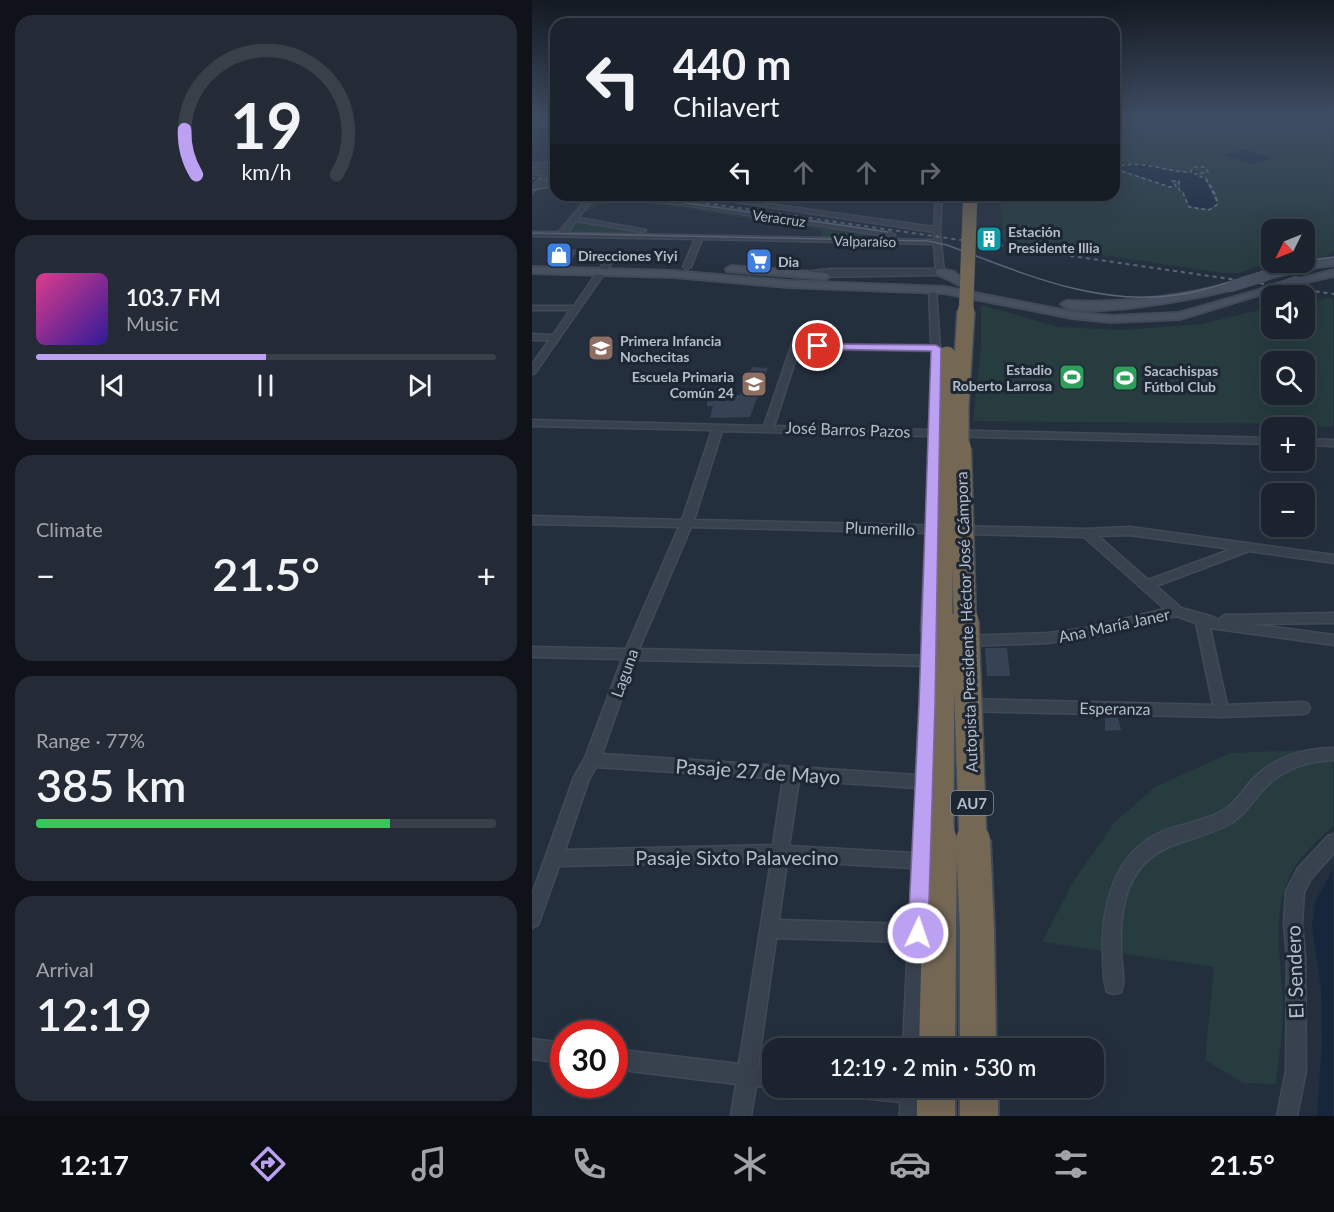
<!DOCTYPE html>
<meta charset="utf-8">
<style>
:root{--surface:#1b232e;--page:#242b36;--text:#f1f3f6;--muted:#a0a4aa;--line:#39404a;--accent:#bca0f2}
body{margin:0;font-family:Lato,sans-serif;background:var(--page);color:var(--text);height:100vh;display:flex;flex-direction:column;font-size:22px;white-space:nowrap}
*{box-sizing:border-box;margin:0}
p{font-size:20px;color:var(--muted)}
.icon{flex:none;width:33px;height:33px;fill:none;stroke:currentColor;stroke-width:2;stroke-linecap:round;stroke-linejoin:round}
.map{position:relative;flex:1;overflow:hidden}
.side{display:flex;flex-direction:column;gap:15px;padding:15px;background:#0f1319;width:532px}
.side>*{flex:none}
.banner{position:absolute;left:18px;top:18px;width:570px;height:183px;border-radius:18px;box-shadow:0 6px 24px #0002,0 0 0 2px var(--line);background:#1b232e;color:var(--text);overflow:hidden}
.needle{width:39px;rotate:227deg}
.controls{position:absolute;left:729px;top:219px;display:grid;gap:12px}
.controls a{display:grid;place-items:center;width:54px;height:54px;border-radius:12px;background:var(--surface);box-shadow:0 6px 24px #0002,0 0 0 2px var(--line);font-size:30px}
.speed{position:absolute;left:18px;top:1020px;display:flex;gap:12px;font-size:30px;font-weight:700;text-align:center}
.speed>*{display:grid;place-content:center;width:78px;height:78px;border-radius:50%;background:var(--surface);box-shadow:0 6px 24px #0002,0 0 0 2px var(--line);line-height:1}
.speed .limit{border:9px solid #d22;background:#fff;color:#111}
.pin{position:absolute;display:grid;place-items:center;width:51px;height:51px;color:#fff;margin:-26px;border:3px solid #fff;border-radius:50%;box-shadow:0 2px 6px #0007}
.me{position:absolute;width:66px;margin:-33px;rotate:3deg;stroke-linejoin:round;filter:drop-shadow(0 0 4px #0008)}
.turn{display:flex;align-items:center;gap:21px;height:126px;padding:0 24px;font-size:27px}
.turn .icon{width:78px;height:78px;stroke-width:2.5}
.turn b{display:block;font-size:42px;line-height:51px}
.lanes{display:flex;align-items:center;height:57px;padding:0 24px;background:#0003;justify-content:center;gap:30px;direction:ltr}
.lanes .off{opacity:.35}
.big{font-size:45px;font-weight:600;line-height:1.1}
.side .widget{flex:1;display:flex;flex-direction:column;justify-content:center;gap:9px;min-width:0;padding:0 21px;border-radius:18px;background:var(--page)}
.side .dial{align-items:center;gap:0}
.dial svg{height:156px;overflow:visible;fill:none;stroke:var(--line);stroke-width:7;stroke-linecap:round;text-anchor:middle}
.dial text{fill:var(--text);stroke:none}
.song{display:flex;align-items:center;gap:18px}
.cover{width:72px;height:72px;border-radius:9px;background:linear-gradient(135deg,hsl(330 70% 55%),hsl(250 70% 35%))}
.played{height:6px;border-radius:3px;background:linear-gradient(90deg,var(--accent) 50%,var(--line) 50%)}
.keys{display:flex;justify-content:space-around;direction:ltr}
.heat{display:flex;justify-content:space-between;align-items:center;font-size:33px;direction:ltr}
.charge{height:9px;border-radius:4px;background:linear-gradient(90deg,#34c759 77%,var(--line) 0)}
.trip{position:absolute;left:230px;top:1038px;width:342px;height:60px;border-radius:18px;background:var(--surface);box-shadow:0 6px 24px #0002,0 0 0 2px var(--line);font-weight:600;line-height:60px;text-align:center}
.tab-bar{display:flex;height:96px;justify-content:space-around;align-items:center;background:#0b0e12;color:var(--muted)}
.tab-bar .icon{width:42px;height:42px}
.tab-bar .on{color:var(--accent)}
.tab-bar b{font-size:27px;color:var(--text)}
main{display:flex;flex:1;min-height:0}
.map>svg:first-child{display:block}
.green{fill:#263c3f;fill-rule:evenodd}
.water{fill:#17263c}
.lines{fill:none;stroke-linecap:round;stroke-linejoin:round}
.ferry{stroke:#6d86a8;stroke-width:1.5;stroke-dasharray:4 3;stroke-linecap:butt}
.building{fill:#364354}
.minor-casing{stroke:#414a57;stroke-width:3}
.tertiary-casing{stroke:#414a57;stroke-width:3}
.secondary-casing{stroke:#414a57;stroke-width:4}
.motorway-casing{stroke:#434c59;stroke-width:4}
.minor{fill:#38414e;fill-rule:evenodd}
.tertiary{fill:#38414e;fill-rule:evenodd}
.secondary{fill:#465061;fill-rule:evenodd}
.motorway{fill:#746855;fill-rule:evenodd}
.tram{stroke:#5a6575;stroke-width:1.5}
.rail-far1{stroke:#5a6575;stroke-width:1.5;stroke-dasharray:3 3;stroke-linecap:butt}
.rail{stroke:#5a6575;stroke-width:2;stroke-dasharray:4 4;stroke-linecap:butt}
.secondary-bridge-casing{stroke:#414a57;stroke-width:11;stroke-linecap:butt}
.motorway-bridge-far5-casing{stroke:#434c59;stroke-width:12;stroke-linecap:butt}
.motorway-bridge-far4-casing{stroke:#434c59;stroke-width:15;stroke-linecap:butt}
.motorway-bridge-far3-casing{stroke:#434c59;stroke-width:20;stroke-linecap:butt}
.motorway-bridge-far2-casing{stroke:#434c59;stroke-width:25;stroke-linecap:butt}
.motorway-bridge-far1-casing{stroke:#434c59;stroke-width:30;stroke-linecap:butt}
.motorway-bridge-casing{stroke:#434c59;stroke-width:38;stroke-linecap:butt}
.secondary-bridge{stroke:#465061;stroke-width:10}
.motorway-bridge-far5{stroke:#746855;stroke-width:10}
.motorway-bridge-far4{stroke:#746855;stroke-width:14}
.motorway-bridge-far3{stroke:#746855;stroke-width:17}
.motorway-bridge-far2{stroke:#746855;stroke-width:22}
.motorway-bridge-far1{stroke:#746855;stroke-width:27}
.motorway-bridge{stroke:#746855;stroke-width:34}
.route{fill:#bca0f2;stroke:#7a689d;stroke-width:1.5}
.labels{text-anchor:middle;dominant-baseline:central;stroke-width:6;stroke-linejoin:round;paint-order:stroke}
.far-street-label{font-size:14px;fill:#b4bcc9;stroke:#1d2633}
.far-poi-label{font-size:14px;font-weight:bold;fill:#b4bcc9;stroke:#1d2633;text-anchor:start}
.shield{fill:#1d2633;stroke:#878f9c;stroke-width:1.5}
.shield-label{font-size:15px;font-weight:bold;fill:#b4bcc9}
.street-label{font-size:16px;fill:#b4bcc9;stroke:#1d2633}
.near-street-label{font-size:20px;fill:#b4bcc9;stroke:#1d2633}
</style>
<main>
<section class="side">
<div class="widget dial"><svg viewBox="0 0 100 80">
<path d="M14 69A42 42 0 1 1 86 69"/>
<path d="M14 69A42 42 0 0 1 8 46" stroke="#bca0f2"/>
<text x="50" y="56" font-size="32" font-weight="700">19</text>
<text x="50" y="72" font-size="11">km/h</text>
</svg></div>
<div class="widget">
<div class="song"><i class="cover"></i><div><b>103.7 FM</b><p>Music</p></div></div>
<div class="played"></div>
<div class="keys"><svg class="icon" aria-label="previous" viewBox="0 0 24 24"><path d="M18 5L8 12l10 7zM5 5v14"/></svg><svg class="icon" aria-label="pause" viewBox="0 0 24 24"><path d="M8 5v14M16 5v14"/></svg><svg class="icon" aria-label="next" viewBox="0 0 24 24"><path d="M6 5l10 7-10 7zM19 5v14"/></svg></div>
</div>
<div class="widget"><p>Climate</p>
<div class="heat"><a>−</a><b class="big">21.5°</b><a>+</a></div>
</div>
<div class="widget"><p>Range · 77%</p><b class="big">385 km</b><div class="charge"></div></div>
<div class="widget"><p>Arrival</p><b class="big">12:19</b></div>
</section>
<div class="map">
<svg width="802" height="1116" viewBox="0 0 802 1116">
<rect width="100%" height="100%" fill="#242f3e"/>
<g class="green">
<polygon points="582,116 801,116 802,251 794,257 797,260 781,262 773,256 773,249 781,248 780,245 773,246 772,230 740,230 739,262 707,273 690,273 471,240 468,195 582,195"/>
<polygon points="67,195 76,195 342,236 289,237 290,230 82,198 50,214"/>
<polygon points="43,222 51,222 127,234 34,232"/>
<path d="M794 298 801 299V427L757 424 441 421 449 347V305L526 327 592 330 670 324 739 307 740 328H772L773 299 779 303ZM740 362H772V394H740Z"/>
<path d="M801 749V826C786 840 768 855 759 874 737 917 751 965 751 1011 751 1035 746 1060 744 1084L711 1083 673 1060 682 967 510 942 541 882 582 823 623 787 698 753Z"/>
</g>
<g class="water">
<polygon points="711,149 740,158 720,164 691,155"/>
<path d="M596 164C603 165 614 163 620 166 633 172 644 173 658 173L661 170 667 172 662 174 672 177 685 205 674 209 657 206 652 192 648 189 649 181H639L643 186 639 187 583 168Z"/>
<polygon points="801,869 801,1116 785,1116 790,1042 789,989 780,925 783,902"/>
</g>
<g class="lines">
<g class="ferry">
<path d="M582 168C608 158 632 172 659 172L661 167H673L676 172 663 174C678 179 682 190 686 204"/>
<polyline points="583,169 638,187 644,186 640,181 647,181 647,190 651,193 657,207 677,210 686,204"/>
<polyline points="674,178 686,203"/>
</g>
</g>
<g class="building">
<polygon points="26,249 48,249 39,260 16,260"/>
<polygon points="220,367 236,368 218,417 178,418 181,406 175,406 176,395 208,395"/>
<polygon points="453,648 475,648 478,676 455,676"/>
<polygon points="586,717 589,730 573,731 573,718"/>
</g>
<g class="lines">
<g class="minor-casing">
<g id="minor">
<rect x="0" y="122" width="24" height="4"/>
<rect x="0" y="163" width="24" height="4"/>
<polygon points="0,170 24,174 24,178 0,174"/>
<polygon points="9,181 24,183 24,187 7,184"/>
<polygon points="58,195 64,195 46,218 114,230 111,232 44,221 35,233 402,240 402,232 157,195 173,195 402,227 404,195 410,195 408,233 412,272 408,274 404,272 402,244 170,239 159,267 155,269 151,267 163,239 0,236 0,232 27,232"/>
<polygon points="86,195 102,195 360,233 363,235 360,237"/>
<polygon points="72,262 79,264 3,373 0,374 0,365 17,340 0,340 0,334 21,335 38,310 0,310 0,306 42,306"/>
<path d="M397 287 404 289 408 348 407 430 740 438V444L407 436 406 460 401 463 396 460 397 436 190 431 162 520 555 529 598 527 802 555V563L717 551 624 586 649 608 681 617 686 620 693 615 802 613V623L718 624 802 635V645L678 628 695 705 771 702 776 704 778 708 776 712 771 714 689 717 435 711 430 709 428 705 430 701 435 699 681 705 664 623 644 616 554 638 516 643 433 646 428 645 426 641 428 637 433 636 516 633 554 628 633 609 552 537 159 527 107 649 396 656 401 657 403 661 401 665 396 666 103 660 70 754 384 775 389 675 391 671 396 670 401 671 403 675 398 861 391 1048H371L376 942 244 938 226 1066 240 1068 241 1088 224 1086 219 1116H199L204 1084 82 1069V1049L207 1064 239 861 27 866 6 925 0 928V895L42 777 53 758 90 659 0 657V647L94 649 147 527 0 524V516L150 520 180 430 0 426V420L232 426 260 344 399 345ZM267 349 400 351 397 430 242 426ZM598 535 700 549 616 580 566 536ZM64 767 251 779 241 845 33 850 57 779ZM267 780 384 788 381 853 257 846ZM255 861 380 868 377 924 247 920Z"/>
<polygon points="772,439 802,440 802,446 772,445"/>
<polygon points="399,542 405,546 403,631 401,634 391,634 389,631 393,546"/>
<path d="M802 748V760C773 761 748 770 729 792 720 802 713 814 701 822 661 846 618 837 597 888 589 908 588 930 589 951 589 964 594 980 589 992L582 994 575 992C571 980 571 968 571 956 569 912 579 863 618 838 641 823 672 824 695 808 705 801 711 790 719 781 740 758 771 748 802 748Z"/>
<polygon points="802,834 802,853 778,880 772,892 770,924 773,957 774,1071 765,1116 745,1116 754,1071 755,957 752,924 754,891 766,868 796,836"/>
<polygon points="0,1039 32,1043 32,1063 0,1059"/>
<polygon points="318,1088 389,1088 388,1116 368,1116 368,1102 328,1098 321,1095"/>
</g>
</g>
<g class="tertiary-casing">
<g id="tertiary">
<polygon points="21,165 24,165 24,171 0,193 0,187"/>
<polygon points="299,269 408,269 413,272 408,275 280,277 275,274 280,271"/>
</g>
</g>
<g class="secondary-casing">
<g id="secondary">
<polygon points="802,259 802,265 777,268 734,279 729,276 777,262"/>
<polygon points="199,266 293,273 298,276 293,279 195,271 194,269"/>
<polygon points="0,267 142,271 256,281 412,287 540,312 579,316 647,313 731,289 736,292 648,319 579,322 540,318 412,293 256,287 142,277 0,273"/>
<path d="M408 269 422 272 436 283 431 286C421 283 415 277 404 274V270Z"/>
<polygon points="802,270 802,276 765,284 760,281"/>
<path d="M698 284 702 285V289C673 296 551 322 529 304L535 301C591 304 644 297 698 284Z"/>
</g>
</g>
<g class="motorway-casing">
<g id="motorway">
<polygon points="407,913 419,918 424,930 423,1048 387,1048 390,930 395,918"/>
<polygon points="445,914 457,919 462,931 464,1048 428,1048 428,931 433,919"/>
<rect x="385" y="1088" width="38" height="28"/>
<rect x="428" y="1088" width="38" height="28"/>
</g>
</g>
<use href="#minor" class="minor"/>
<use href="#tertiary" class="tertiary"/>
<use href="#secondary" class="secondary"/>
<use href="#motorway" class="motorway"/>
<g class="tram">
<polyline points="0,190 24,186"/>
<polyline points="99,195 356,232"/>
<path d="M0 233 396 241 415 245C488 272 564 307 644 295 685 289 723 272 763 262"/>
<polyline points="772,261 802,257"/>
</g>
<g class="rail-far1">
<polyline points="0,178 24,181"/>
<polyline points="119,195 176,203"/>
</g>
<polyline class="rail" points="166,202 802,294"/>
<g class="secondary-bridge-casing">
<g id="secondary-bridge">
<polyline points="698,287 734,276"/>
<polyline points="731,292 765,281"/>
</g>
</g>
<g class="motorway-bridge-far5-casing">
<polyline id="motorway-bridge-far5" points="438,195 438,203"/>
</g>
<g class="motorway-bridge-far4-casing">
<polyline id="motorway-bridge-far4" points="434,312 438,202"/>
</g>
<g class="motorway-bridge-far3-casing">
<g id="motorway-bridge-far3">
<polyline points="411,450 415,355"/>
<polyline points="428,450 428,406 434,311"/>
</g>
</g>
<g class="motorway-bridge-far2-casing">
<g id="motorway-bridge-far2">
<polyline points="428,448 433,623"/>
<polyline points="409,623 411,448"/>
</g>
</g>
<g class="motorway-bridge-far1-casing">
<g id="motorway-bridge-far1">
<polyline points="433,621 441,841"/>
<polyline points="408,841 409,621"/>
</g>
</g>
<g class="motorway-bridge-casing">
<g id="motorway-bridge">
<polyline points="441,840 445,931"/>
<polyline points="407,930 408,840"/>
</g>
</g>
<use href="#secondary-bridge" class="secondary-bridge"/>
<use href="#motorway-bridge-far5" class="motorway-bridge-far5"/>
<use href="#motorway-bridge-far4" class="motorway-bridge-far4"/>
<use href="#motorway-bridge-far3" class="motorway-bridge-far3"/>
<use href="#motorway-bridge-far2" class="motorway-bridge-far2"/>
<use href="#motorway-bridge-far1" class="motorway-bridge-far1"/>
<use href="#motorway-bridge" class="motorway-bridge"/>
</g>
<linearGradient id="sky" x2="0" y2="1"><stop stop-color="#141a22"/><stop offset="0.43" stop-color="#3f4d63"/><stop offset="1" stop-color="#3f4d63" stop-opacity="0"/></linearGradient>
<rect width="802" height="272" fill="url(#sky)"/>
<polygon class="route" points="283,344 404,345 409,348 403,705 396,933 393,941 386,944 379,941 376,933 387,705 399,351 286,349 281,346"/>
<defs>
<g id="building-square" transform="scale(1.35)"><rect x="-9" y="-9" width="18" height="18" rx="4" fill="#0f9aa8" stroke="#1d2633"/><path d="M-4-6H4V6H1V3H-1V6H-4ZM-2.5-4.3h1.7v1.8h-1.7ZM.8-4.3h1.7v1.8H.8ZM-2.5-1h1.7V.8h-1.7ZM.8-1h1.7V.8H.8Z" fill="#fff"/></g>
<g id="shop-square" transform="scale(1.35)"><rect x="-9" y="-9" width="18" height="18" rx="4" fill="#3f7fe0" stroke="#1d2633"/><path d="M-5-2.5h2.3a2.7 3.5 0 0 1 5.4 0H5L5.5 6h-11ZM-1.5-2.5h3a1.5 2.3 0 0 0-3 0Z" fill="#fff"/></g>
<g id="supermarket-square" transform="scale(1.35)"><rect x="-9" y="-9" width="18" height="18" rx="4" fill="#3f7fe0" stroke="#1d2633"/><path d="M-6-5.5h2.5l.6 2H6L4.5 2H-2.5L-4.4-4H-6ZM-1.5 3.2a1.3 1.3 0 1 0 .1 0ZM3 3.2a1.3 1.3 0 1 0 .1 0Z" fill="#fff"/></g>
<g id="school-square" transform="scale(1.35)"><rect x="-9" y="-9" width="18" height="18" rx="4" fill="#8d6e63" stroke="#1d2633"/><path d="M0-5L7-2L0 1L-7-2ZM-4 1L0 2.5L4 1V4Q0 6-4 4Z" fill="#fff"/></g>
<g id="stadium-square" transform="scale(1.35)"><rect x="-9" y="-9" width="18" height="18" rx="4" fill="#2e9e5b" stroke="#1d2633"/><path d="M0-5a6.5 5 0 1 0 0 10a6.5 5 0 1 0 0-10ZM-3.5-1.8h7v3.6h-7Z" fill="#fff"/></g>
</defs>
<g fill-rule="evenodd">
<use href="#building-square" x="457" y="239"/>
<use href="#shop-square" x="27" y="255"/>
<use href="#supermarket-square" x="227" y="261"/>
<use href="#school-square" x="69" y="348"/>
<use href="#stadium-square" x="540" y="377"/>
<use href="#stadium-square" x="593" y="378"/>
<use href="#school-square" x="222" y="384"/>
</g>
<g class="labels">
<g class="far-street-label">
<text transform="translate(247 218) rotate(8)">Veracruz</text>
<text transform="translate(333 241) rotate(1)">Valparaíso</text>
</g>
<g class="far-poi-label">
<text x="476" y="231">Estación<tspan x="476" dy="16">Presidente Illia</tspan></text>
<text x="46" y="255">Direcciones Yiyi</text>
<text x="246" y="261">Dia</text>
<text x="88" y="340">Primera Infancia<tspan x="88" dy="16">Nochecitas</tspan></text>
<text x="520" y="369" text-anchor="end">Estadio<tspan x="520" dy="16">Roberto Larrosa</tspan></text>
<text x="612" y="370">Sacachispas<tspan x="612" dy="16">Fútbol Club</tspan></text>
<text x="202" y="376" text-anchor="end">Escuela Primaria<tspan x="202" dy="16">Común 24</tspan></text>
</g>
<rect class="shield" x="419" y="791" width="42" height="24" rx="4.5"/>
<g class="shield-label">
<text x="440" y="803">AU7</text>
</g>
<g class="street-label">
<text transform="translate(316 429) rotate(2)">José Barros Pazos</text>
<text transform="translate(348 528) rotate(2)">Plumerillo</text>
<text transform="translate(434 622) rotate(-92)">Autopista Presidente Héctor José Cámpora</text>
<text transform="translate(582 625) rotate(-12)">Ana María Janer</text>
<text transform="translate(92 673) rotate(-70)">Laguna</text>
<text transform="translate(583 708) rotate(1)">Esperanza</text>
</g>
<g class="near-street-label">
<text transform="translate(226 771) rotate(4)">Pasaje 27 de Mayo</text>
<text x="205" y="857">Pasaje Sixto Palavecino</text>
<text transform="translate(762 972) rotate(-92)">El Sendero</text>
</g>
</g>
</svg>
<div class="controls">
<a><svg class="needle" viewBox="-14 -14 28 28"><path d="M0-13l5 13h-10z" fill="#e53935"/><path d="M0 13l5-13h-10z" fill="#a0a4aa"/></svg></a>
<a><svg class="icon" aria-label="sound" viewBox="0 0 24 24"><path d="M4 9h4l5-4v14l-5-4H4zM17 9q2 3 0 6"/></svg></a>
<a><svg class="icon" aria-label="search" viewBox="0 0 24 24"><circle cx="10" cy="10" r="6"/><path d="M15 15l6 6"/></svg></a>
<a>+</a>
<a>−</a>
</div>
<div class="speed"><div class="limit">30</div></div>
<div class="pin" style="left:286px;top:346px;background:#d93025"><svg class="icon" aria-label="arrive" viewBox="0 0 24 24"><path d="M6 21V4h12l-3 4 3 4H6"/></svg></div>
<svg class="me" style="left:386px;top:933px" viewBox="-20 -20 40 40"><circle r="17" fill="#bca0f2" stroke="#fff" stroke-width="3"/><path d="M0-11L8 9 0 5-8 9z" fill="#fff"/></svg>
<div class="trip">12:19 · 2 min · 530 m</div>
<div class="banner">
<div class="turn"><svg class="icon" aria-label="left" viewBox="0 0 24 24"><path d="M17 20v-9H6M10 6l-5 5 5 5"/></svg><div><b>440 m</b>Chilavert</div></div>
<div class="lanes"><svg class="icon" aria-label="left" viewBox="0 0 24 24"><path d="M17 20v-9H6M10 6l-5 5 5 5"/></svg><svg class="icon off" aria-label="ahead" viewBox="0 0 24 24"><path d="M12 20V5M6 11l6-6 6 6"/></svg><svg class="icon off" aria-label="ahead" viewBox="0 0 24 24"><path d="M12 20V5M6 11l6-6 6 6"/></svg><svg class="icon off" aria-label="right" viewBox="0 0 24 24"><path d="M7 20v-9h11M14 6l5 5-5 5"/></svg></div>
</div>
</div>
</main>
<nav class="tab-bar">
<b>12:17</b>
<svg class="icon on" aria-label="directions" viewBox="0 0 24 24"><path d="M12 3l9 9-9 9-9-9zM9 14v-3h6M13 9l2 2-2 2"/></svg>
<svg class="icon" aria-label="music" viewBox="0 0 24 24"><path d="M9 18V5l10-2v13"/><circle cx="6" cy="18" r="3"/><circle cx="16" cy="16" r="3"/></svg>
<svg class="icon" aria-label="phone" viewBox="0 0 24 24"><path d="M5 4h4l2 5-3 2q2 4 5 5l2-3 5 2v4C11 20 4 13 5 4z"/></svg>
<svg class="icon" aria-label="climate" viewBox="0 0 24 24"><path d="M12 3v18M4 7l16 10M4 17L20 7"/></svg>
<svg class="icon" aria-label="car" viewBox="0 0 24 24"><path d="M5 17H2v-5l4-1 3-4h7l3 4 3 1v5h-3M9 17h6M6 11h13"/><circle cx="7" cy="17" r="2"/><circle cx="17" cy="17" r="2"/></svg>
<svg class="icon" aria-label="filters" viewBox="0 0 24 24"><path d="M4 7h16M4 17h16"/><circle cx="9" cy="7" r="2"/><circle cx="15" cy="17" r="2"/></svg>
<b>21.5°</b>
</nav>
